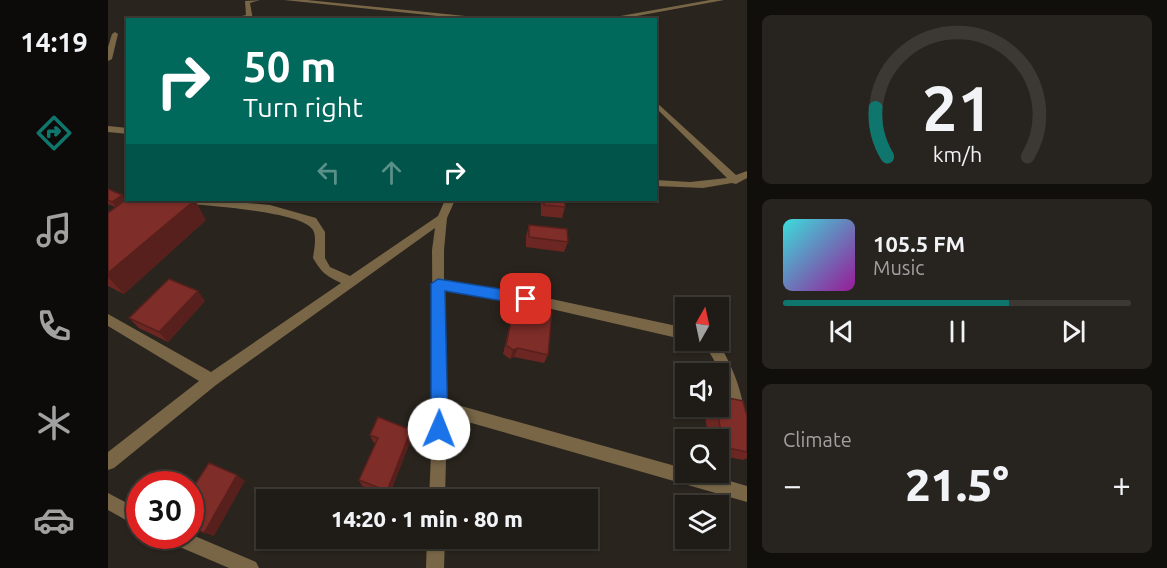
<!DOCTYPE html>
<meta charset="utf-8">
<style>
:root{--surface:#1f1b16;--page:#27241f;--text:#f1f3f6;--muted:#a1a1a1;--line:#3c3935;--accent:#0f766e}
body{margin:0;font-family:Ubuntu,sans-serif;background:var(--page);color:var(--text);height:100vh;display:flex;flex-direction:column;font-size:22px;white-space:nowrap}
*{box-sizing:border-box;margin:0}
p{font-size:20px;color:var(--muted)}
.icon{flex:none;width:33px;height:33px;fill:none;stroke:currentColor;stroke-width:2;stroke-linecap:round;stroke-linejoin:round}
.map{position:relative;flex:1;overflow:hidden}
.side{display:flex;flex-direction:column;gap:15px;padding:15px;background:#110f0c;width:420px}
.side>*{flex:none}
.banner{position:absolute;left:18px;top:18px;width:531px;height:183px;border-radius:0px;box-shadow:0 2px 4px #0004,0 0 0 2px var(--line);background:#00695c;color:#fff;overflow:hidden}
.needle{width:39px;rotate:9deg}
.controls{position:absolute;left:567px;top:297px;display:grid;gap:12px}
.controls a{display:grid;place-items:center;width:54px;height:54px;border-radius:0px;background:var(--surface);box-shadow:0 2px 4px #0004,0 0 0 2px var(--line);font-size:30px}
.speed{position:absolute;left:18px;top:471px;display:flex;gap:12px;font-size:30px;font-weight:700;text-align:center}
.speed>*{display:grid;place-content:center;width:78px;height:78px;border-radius:50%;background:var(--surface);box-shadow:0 2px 4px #0004,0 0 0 2px var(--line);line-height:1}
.speed .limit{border:9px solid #d22;background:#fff;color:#111}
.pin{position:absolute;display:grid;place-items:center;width:51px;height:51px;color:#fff;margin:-26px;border-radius:12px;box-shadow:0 3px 9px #0006}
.me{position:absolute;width:66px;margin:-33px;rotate:1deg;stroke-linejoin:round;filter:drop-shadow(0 0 4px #0008)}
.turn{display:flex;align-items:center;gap:21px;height:126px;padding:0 18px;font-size:27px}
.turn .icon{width:78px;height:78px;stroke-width:2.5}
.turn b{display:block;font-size:42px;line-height:51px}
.lanes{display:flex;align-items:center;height:57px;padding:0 18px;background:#0003;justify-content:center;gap:30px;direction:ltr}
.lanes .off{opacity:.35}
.big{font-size:45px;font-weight:800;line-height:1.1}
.side .tile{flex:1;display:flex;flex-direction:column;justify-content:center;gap:9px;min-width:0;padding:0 21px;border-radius:9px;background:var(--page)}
.side .dial{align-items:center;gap:0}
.dial svg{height:156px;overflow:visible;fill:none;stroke:var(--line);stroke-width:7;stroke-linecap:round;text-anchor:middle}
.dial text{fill:var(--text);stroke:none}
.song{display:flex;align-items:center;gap:18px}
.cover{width:72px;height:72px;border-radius:9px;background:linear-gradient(135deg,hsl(180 70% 55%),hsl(300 70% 35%))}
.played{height:6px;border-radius:3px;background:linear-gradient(90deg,var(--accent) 65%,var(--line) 65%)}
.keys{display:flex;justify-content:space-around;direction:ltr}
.heat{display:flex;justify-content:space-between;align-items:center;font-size:33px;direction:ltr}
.trip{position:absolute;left:148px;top:489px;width:342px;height:60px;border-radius:0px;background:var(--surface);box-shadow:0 2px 4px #0004,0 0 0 2px var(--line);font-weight:800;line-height:60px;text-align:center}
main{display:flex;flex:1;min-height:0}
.tabs{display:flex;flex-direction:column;width:108px;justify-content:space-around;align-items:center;background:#0c0b09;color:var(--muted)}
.tabs .icon{width:42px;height:42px}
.tabs .current{color:var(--accent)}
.tabs b{font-size:27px;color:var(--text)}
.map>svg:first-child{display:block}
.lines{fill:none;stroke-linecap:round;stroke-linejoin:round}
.street{fill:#786647;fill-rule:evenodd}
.wall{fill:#6c2722}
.shaded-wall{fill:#58201c}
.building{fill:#7e2d28;stroke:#58201c;stroke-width:1.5}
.route{fill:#1a73e8;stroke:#114b97;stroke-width:1.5}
</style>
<main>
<nav class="tabs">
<b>14:19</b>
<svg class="icon current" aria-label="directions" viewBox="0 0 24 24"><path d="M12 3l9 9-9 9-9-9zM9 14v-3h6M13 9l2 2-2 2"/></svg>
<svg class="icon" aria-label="music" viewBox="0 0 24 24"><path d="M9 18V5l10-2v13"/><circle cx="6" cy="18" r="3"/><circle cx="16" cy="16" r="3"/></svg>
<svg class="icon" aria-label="phone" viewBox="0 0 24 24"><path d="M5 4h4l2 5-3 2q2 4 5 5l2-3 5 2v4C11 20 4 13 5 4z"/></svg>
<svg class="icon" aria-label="climate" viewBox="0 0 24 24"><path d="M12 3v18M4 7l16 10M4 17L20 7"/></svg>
<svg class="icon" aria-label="car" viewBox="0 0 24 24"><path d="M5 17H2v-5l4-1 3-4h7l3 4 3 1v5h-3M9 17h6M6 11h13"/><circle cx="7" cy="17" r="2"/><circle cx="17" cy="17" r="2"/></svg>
</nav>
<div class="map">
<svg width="639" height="568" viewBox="0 0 639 568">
<rect width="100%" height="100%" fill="#29241d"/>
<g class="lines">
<g class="street">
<polygon points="152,0 142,3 145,20 116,20 138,15 137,1"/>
<polygon points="176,0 199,0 397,20 368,20"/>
<polygon points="602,0 616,0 507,20 490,20"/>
<polygon points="7,32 10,34 4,59 0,61 0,47 4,34"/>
<polygon points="548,102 628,175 639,171 639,178 628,184 624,183 595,188 548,186 548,180 582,182 619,178 548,108"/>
<polygon points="0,126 20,128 20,134 0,132"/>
<path d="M70 200H104L162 205 208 218 217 232V258L222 267 242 276 330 216 337 200H347L339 218 336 250V280L439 298 578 328V340L439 308 337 290 339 402 578 469V472H591L639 486V502L339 416 337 500H321L325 407 324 250 327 228 108 385 6 468 0 470V452L91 381 0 326V314L103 372 233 283C217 275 214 273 205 258 206 250 209 237 205 230 195 211 98 206 75 203Z"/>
<path d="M588 340 610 342C633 381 639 408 639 454L634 451 631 446 613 372 600 350 589 344Z"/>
<polygon points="0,493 32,510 32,528 0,510"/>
<polygon points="82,534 148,562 151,568 121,568 60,542 57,536"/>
<polygon points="319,538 337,538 336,568 318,568"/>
</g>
</g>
<g class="wall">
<polygon points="0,189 17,199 98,220 16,294 0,286 0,213 7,207 0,204"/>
<polygon points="433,200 457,200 457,207 454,218 433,216"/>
<polygon points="421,225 460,242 456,252 418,247 418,236"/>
<polygon points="97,301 60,342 31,328 21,318"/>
<polygon points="407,302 415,306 440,355 436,363 406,357 402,359 395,354"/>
<polygon points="595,406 610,406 639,416 639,458 635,460 610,455 610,440 601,440"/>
<polygon points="262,435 304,437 281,496 254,486 251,480 267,443 265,442"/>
</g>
<g class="shaded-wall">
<polygon points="14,195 18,200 8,208 4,202"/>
<polygon points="87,200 98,220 16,294 0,277 0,273"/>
<polygon points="90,291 97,301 60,342 51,332"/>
<polygon points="410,348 406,357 402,359 405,350"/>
<polygon points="303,430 304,437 281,496 279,491"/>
<polygon points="129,475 137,481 106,536 96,533"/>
</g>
<g class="building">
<polygon points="0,189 14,195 4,202 0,200"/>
<polygon points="20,198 20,200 87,200 0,273 0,213"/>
<polygon points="436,200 457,200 457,207 436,205"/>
<polygon points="421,225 459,229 460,242 421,237"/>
<polygon points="61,279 90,291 51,332 21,318"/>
<polygon points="407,302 414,303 415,306 436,311 444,311 440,355 410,348 405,350 398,345"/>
<polygon points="610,396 635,401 639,416 639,452 616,447 608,406 610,406"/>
<polygon points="270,417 303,430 279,491 251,480 270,438 262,435"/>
<polygon points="101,463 129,475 96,533 82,526 82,492"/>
</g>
<polygon class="route" points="330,279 418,293 423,295 425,299 423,303 418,305 337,291 340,429 337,435 331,437 325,435 323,429 323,284"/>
</svg>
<div class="controls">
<a><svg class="needle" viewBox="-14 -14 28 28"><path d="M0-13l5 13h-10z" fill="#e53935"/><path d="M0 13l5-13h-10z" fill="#a1a1a1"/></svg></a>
<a><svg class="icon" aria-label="sound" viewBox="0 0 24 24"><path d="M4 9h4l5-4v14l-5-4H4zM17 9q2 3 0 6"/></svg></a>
<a><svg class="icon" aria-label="search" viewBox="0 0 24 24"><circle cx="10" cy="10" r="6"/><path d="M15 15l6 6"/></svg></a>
<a><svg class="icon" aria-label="layers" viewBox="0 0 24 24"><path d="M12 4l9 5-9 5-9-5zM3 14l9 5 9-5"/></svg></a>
</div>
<div class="speed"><div class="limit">30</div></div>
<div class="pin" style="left:418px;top:299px;background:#d93025"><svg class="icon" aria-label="arrive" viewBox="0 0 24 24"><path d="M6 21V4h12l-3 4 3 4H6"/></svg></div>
<svg class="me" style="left:331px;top:429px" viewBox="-20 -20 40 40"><circle r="19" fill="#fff"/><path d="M0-13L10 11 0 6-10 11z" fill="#1a73e8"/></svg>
<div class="trip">14:20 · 1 min · 80 m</div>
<div class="banner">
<div class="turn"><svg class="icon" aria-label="right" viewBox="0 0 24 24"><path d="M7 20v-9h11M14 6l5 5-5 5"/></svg><div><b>50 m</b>Turn right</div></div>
<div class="lanes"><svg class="icon off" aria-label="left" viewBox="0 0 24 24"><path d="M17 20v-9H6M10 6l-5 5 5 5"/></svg><svg class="icon off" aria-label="ahead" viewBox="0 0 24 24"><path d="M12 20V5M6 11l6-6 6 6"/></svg><svg class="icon" aria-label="right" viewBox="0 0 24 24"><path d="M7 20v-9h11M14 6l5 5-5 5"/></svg></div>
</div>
</div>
<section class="side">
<div class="tile dial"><svg viewBox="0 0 100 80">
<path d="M14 69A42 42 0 1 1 86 69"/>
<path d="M14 69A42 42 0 0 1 8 44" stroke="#0f766e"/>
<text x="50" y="56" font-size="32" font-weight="700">21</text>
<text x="50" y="72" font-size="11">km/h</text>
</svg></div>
<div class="tile">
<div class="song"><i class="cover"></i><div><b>105.5 FM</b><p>Music</p></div></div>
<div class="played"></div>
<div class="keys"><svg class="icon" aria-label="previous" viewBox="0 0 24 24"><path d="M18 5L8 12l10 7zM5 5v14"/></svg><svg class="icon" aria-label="pause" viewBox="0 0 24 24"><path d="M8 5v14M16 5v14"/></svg><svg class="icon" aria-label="next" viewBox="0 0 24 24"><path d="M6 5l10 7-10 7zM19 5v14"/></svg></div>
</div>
<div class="tile"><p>Climate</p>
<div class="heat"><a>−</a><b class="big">21.5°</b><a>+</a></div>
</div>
</section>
</main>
